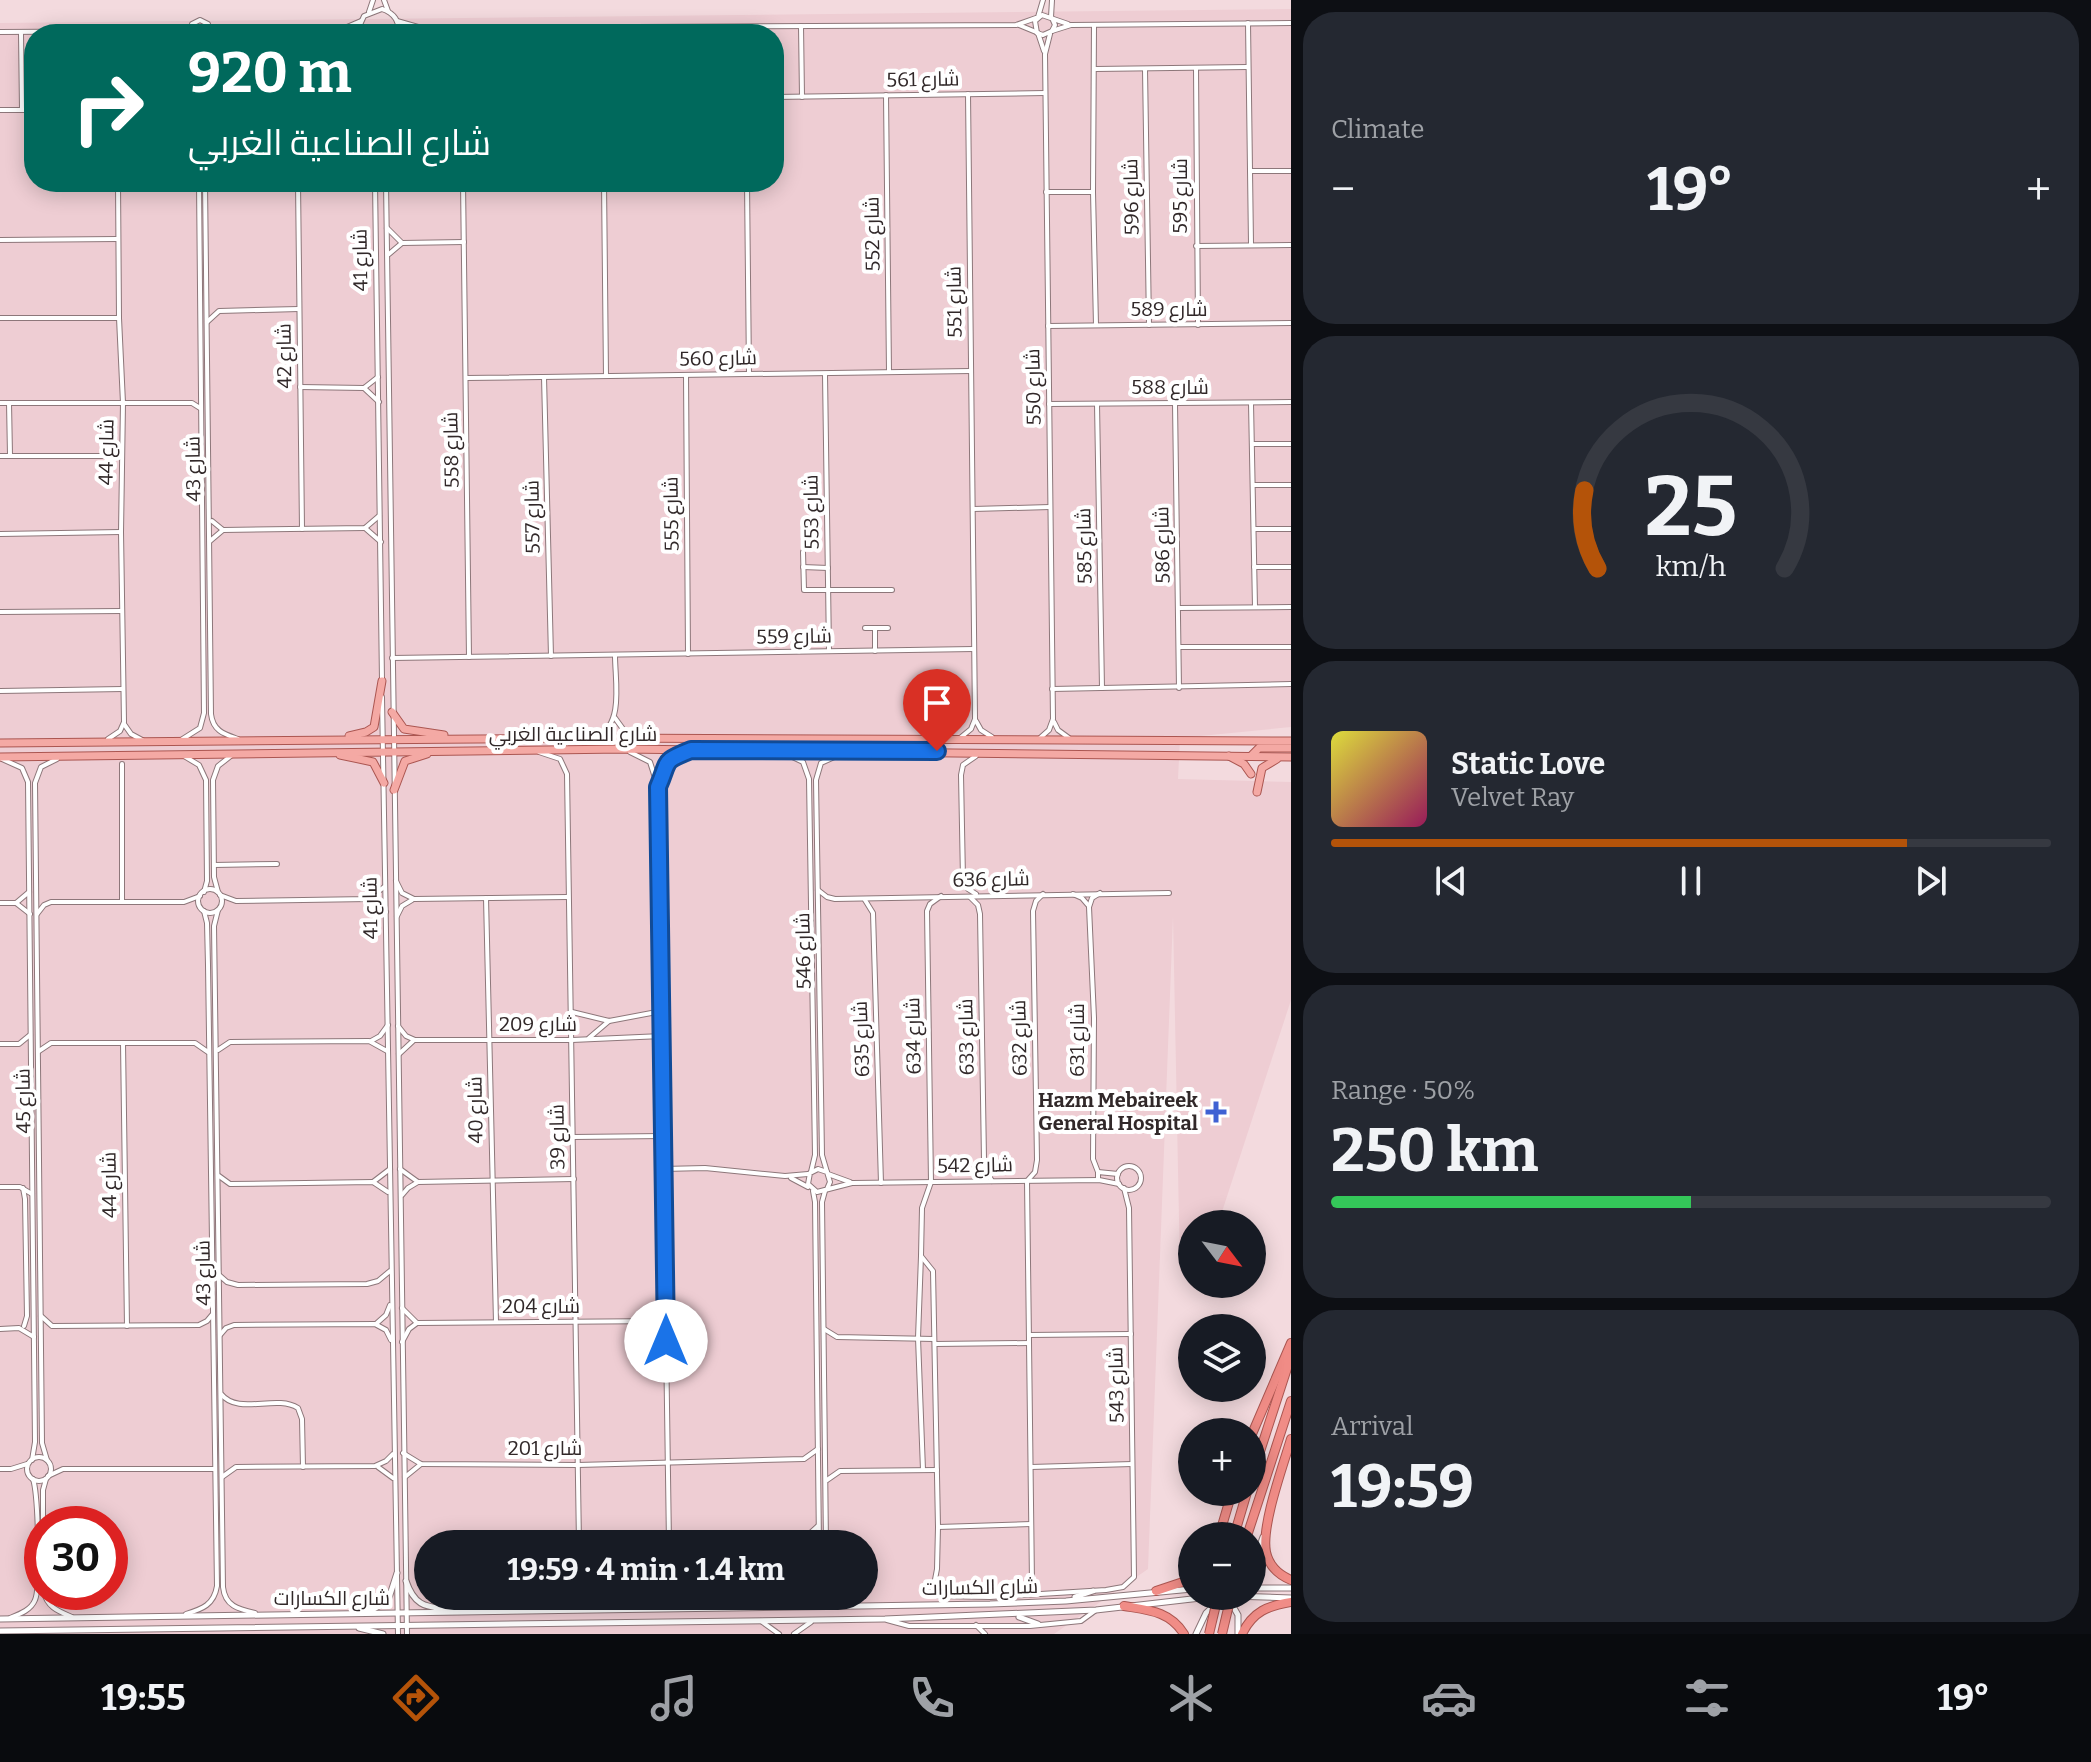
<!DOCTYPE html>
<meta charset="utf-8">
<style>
:root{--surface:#171b24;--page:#242831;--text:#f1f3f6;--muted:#9ea1a6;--line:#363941;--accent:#b45309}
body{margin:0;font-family:Bitter,Cairo,serif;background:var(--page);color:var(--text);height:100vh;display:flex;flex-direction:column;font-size:30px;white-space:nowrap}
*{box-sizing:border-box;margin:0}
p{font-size:26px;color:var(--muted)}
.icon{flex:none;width:44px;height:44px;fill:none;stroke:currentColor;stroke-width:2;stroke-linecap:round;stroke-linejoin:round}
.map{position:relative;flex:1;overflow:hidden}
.panel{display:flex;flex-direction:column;gap:12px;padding:12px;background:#0d0f14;width:800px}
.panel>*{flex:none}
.top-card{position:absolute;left:24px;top:24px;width:760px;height:168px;border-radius:32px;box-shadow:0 4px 20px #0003;background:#00695c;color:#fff;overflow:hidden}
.needle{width:52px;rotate:122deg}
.buttons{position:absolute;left:1178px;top:1210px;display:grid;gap:16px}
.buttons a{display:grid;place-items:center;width:88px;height:88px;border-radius:50%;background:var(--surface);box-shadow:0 4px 20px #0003;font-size:40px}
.speed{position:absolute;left:24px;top:1506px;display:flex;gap:16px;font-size:40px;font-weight:700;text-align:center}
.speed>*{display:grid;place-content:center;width:104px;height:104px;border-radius:50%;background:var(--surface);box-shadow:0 4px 20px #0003;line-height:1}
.speed .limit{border:12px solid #d22;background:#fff;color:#111}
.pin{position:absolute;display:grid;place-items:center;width:68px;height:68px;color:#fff;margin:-82px -34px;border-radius:50% 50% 50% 0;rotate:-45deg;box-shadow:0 0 8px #0007}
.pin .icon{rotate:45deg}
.me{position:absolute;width:88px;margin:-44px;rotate:0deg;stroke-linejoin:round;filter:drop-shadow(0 0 6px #0008)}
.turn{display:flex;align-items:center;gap:28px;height:168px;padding:0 32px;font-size:36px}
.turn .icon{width:104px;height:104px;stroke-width:2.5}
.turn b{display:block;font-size:56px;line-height:68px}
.big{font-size:60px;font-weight:700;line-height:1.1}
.panel .card{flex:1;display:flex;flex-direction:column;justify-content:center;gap:12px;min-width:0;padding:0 28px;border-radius:32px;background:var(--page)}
.panel .dial{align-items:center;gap:0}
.dial svg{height:208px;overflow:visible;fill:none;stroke:var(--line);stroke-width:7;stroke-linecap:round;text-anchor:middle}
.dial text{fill:var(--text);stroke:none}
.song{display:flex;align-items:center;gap:24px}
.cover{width:96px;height:96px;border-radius:12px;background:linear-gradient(135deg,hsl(60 70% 55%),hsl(330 70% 35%))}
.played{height:8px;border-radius:4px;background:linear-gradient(90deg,var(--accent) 80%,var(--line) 80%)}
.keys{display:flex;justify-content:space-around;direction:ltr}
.heat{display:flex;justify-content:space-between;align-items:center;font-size:44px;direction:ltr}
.charge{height:12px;border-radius:6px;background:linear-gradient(90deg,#34c759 50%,var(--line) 0)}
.trip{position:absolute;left:414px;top:1530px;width:464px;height:80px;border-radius:40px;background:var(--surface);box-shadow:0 4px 20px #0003;font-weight:700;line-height:80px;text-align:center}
.tab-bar{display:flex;height:128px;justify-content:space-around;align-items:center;background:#090b0e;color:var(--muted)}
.tab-bar .icon{width:56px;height:56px}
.tab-bar .selected{color:var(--accent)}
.tab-bar b{font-size:36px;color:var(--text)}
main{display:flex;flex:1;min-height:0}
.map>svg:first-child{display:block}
.built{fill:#eecdd3;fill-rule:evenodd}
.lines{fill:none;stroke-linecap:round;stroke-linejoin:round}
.minor-casing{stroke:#8d777a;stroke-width:6}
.tertiary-casing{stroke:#8d777a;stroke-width:7}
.primary-casing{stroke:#ab5651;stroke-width:9}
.trunk-casing{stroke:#ab5651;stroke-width:10}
.minor{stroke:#fff;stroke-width:4}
.tertiary{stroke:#fff;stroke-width:5}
.primary{stroke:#f4a9a4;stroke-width:7}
.trunk{stroke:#f08c86;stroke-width:8}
.trunk-bridge-casing{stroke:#ab5651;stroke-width:10;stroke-linecap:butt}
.trunk-bridge{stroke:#f08c86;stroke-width:8}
.route-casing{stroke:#114b97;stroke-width:20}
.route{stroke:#1a73e8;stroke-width:14}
.poi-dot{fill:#3f61d3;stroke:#fff;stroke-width:3}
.labels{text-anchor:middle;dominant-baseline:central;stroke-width:8;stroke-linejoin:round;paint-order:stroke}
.street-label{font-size:20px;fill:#312829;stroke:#fff}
.poi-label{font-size:20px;font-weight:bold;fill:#312829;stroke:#fff;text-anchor:end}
</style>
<main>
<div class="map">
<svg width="1291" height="1634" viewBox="0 0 1291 1634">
<rect width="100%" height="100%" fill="#f3dade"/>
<path class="built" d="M1291 9V727L1180 738 1178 779 1291 782V1000L1218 1224H1192V1271H1180L1173 916 1148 1569 1054 1634H0V23ZM34 34H774V182H34ZM42 1524H110V1592H42ZM428 1544H864V1596H428Z"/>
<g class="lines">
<g class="minor-casing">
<g id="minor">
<polyline points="384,0 388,11"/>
<polyline points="369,12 373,0"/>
<polyline points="1038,17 1043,0"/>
<polyline points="1051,17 1052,0"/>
<polyline points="1052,18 1055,25 1052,31 1043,35 1037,33 1035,21 1042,15 1068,24"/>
<polyline points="397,21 418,27 460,28 1016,25 1036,18"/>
<polyline points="1248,23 1251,244"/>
<polyline points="1019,25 1036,32"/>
<polyline points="1094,25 1093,192 1096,325"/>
<polyline points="801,26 802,97"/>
<polyline points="211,27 227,31 340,30 361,21"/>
<polyline points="1052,31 1071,25 1291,23"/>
<polyline points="0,32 174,31 189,28"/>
<polyline points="21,33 22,110"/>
<polyline points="1038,33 1044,51"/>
<polyline points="189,34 192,24 200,20 208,24 211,34"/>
<path d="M360 34 359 27 364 16 382 9C394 13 400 21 398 34"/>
<polyline points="405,34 420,30"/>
<polyline points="1196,68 1198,325"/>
<polyline points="1095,69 1248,67"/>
<polyline points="1145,69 1149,325"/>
<polyline points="886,95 889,372"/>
<polyline points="774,97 1045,93"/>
<polyline points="0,110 34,110"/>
<polyline points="1250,171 1291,171"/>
<path d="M205 182 211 714C213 731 224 734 238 739"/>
<polyline points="298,182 302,529"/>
<polyline points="375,182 382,680"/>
<polyline points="386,182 407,1634"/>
<polyline points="463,182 469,657"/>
<polyline points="604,182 606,376"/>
<polyline points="747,182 749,373"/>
<polyline points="1046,192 1092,192"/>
<polyline points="387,228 402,243"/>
<polyline points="0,240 118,239"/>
<polyline points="1196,246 1291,245"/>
<polyline points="389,254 402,243 464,242"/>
<polyline points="0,318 119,318"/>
<polyline points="207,322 219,311 299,309"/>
<polyline points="1048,326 1291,323"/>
<polyline points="825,374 829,651"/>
<polyline points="686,375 688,654"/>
<polyline points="544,377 551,656"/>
<polyline points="466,378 971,371"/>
<polyline points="300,387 364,388 378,377"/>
<polyline points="364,388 379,402"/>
<polyline points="0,403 192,403 200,408"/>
<polyline points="9,403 10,455"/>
<polyline points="1175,403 1179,688"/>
<polyline points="1251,403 1255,607"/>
<polyline points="1049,404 1291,402"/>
<polyline points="1097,404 1102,688"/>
<polyline points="1252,444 1291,444"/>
<polyline points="0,456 122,456"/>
<polyline points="1253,485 1291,485"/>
<polyline points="973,509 1050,507"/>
<polyline points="212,521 223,530 365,528 379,516"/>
<polyline points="365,528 381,542"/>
<polyline points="1254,529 1291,529"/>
<polyline points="0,534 121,532"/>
<polyline points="210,541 223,530"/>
<polyline points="803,552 804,590 892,590"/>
<polyline points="803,567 828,568"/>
<polyline points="1254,567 1291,567"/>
<polyline points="1179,608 1291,607"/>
<polyline points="0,612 122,611"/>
<polyline points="865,628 888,628"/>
<polyline points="875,628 875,651"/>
<polyline points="1179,647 1291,647"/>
<polyline points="392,658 974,649"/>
<polyline points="1052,689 1291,684"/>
<polyline points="0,691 123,689"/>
<polyline points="382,697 398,1634"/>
<polyline points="615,718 623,729 633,735"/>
<polyline points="976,721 981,730 992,737"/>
<polyline points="1054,722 1058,730 1069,738"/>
<polyline points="124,724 131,734 144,741"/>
<path d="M598 737C624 722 615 682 615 655"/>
<polyline points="960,738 971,729 975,719 968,94"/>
<polyline points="1040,738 1049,730 1053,719 1045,54 1050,34"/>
<polyline points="108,739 120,731 124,722 121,532 123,403 119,318 118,182"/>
<polyline points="181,740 200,728 204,713 199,182"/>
<polyline points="539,752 560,759 567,774 579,1544"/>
<polyline points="630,752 650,762 658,787"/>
<polyline points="784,753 803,762 809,779 815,1155 811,1172"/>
<polyline points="184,756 199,765 206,780 207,881 204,892"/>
<polyline points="976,756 963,765 961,775 963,879 968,889 976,894"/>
<polyline points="2,759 22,768 28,782 35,1442 32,1460"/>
<polyline points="122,764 122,901"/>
<polyline points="214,865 277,864"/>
<polyline points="396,881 402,893 414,899 568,897"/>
<circle cx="210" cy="901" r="12"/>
<polyline points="818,890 827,897 835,899 1169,893"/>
<polyline points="218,892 214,877 213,780 218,766 232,755"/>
<polyline points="1073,894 1082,898 1088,905"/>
<polyline points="220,895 236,901 369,899 384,887"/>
<polyline points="941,896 930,904 927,911 931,1182 922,1208 921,1256 933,1271 938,1527 937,1569 933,1590 938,1596 990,1597 1106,1590 1123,1587 1134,1577 1129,1208 1124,1188"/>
<polyline points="970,897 978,905 980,914 984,1159 986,1171 992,1181"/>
<polyline points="486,898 496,1322"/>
<polyline points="369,899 386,912"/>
<polyline points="865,900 873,913 881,1183"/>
<polyline points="0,903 16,903 30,914"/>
<polyline points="16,903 29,892"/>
<path d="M218 910 214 926 223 1587C225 1606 238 1609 255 1613"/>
<polyline points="37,914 44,905 51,902 184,902 200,896"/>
<polyline points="397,916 402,906 412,900"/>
<polyline points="572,1012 609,1021 662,1011"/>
<polyline points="398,1026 406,1036 415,1040 572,1040 662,1036"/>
<polyline points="589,1038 609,1021"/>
<polyline points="371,1041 380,1036 388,1025"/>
<polyline points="123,1043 127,1326"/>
<polyline points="0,1044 19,1044 30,1035"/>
<polyline points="218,1050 230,1042 369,1041 387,1051"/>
<polyline points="39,1051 51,1043 195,1043 208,1052"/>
<polyline points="399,1054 413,1041"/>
<polyline points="573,1137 663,1136"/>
<circle cx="1129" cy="1178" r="12"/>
<polyline points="400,1169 418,1182 574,1179"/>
<polyline points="663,1169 705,1168 785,1176 808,1174"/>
<polyline points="827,1172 822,1155 816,780 821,763 841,754"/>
<polyline points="1098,1172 1093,1159 1094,1018 1089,907 1092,898 1100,893"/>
<polyline points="828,1174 850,1182"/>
<polyline points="219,1176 230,1184 373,1182 388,1192"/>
<polyline points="791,1178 808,1187"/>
<polyline points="1098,1180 1098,1172 1118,1174"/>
<polyline points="373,1182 390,1169"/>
<polyline points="0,1187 20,1187 32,1194"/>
<polyline points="23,1188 25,1199 27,1316 24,1326"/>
<polyline points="827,1189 830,1182 827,1172 818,1169 810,1173 808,1184 817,1192 852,1183 1099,1180 1119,1184"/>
<polyline points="813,1191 815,1202 819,1544"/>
<polyline points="825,1191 822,1202 826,1544"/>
<polyline points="402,1195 408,1188 418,1182"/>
<polyline points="921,1256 918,1338 923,1470"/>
<polyline points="219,1275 227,1282 238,1285 367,1284 378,1281 390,1271"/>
<polyline points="402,1308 417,1323"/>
<polyline points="41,1316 52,1326 199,1325 207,1321 212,1315"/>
<polyline points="377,1323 386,1315 390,1305"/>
<polyline points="0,1329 19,1328 34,1337"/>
<polyline points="824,1329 837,1337 934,1339"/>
<polyline points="220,1335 226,1328 234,1325 375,1324 386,1330 391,1340"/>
<polyline points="1029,1335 1131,1334"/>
<polyline points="402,1342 409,1329 417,1323 666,1321"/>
<polyline points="935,1344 1029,1343"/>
<path d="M221 1394C239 1416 275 1394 298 1408L302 1419 303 1467"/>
<polyline points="403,1453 421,1464 578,1465 804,1459 818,1449"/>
<circle cx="39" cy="1469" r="12"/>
<polyline points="47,1460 42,1443 35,783 41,767 57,759"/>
<polyline points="378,1467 393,1478"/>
<polyline points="1031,1467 1132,1464"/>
<polyline points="0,1469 11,1469 27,1464"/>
<polyline points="48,1476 63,1469 215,1469"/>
<polyline points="222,1477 236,1467 375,1466 386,1461 393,1454"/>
<polyline points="405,1477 421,1464"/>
<polyline points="827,1480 840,1471 937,1470"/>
<polyline points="43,1524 43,1490 46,1479"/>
<polyline points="938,1527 1031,1524"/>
<polyline points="807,1536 817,1544"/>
<polyline points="669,1544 658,787 668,761 686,752"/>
<polyline points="719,1544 729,1538 807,1536 818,1526"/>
<path d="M44 1592C47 1607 58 1611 72 1617"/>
<polyline points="1024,1594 1032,1583 1027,1181 1035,1172 1037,1160 1033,911 1036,901 1043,894"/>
<polyline points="677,1596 698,1607"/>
<polyline points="835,1596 849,1605"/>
<polyline points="794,1606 813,1596"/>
<polyline points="644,1608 662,1596"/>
<polyline points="560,1610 570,1604 576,1596"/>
<path d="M186 1614C202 1609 214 1605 217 1586L208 965 207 923 204 911"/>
<path d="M10 1618C20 1614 31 1610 35 1600 41 1586 38 1494 33 1479"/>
<polyline points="887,1620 909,1626 1030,1626 1081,1621 1096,1610"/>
<polyline points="761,1621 779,1634"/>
<polyline points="976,1625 985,1634"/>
<polyline points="794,1634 811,1622"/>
</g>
</g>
<g class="tertiary-casing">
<g id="tertiary">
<polyline points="1252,1568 1263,1537"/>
<path d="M406 1581C416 1610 429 1606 455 1611"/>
<polyline points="1252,1588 1291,1588"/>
<polyline points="1231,1596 1291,1598"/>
<polyline points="1075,1597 1093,1591"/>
<polyline points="1230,1601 1238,1615 1238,1634"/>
<polyline points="370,1611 388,1601 397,1573"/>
<polyline points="1019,1617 1038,1624"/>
<polyline points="0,1619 990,1604 1066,1601 1192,1589"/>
<polyline points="359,1628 383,1634"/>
<polyline points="0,1631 885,1619 1096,1610 1218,1596"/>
<polyline points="1196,1634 1206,1613 1224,1596"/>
</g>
</g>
<g class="primary-casing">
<g id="primary">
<polyline points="392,712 404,729 444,735"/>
<polyline points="349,736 366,732 374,727 382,681"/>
<polyline points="0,743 597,738 1291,741"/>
<polyline points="340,755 373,762 384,783"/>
<polyline points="1252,755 1259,748 1291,748"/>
<polyline points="1229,756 1244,764 1251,774"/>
<polyline points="0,757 623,749 1291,757"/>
<polyline points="394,790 405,761 427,754"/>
<polyline points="1257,792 1262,768 1277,759"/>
</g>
</g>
<g class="trunk-casing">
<g id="trunk">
<polyline points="1252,1434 1291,1343"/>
<path d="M1291 1439C1283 1466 1261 1526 1266 1552 1269 1566 1279 1575 1291 1580"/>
<polyline points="1252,1476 1291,1356"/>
<polyline points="1219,1536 1232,1492"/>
<polyline points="1234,1536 1247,1492"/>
<polyline points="1247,1536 1291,1401"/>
<polyline points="1156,1591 1192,1579"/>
<path d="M1124 1606C1148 1610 1170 1611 1184 1634"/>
<path d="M1242 1634C1253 1611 1268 1606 1291 1602"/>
</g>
</g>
<use href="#minor" class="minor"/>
<use href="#tertiary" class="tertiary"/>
<use href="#primary" class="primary"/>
<use href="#trunk" class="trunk"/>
<g class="trunk-bridge-casing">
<g id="trunk-bridge">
<polyline points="1209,1634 1218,1596"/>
<polyline points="1222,1634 1231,1596"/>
</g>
</g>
<use href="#trunk-bridge" class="trunk-bridge"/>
</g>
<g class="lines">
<g class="route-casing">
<path id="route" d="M666 1341 658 787C670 760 661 762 691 750L937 751"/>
</g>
<use href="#route" class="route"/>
</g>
<path class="poi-dot" d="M1212 1100h8v8h8v8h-8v8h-8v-8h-8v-8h8z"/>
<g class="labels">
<g class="street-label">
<text transform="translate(923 79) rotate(-1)">شارع 561</text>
<text transform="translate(1180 196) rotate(-90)">شارع 595</text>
<text transform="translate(1131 197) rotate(-91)">شارع 596</text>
<text transform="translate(872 234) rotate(-91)">شارع 552</text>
<text transform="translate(360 260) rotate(-91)">شارع 41</text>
<text transform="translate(954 302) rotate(-91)">شارع 551</text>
<text x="1169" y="309">شارع 589</text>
<text transform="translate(284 356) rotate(-91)">شارع 42</text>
<text transform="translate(718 358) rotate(-1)">شارع 560</text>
<text transform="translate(1033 387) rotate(-91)">شارع 550</text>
<text x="1170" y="387">شارع 588</text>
<text transform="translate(451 450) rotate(-91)">شارع 558</text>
<text transform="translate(106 452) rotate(-89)">شارع 44</text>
<text transform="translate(193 469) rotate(-91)">شارع 43</text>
<text transform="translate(811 512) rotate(-91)">شارع 553</text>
<text transform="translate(671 514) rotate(-91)">شارع 555</text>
<text transform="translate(532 517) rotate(-91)">شارع 557</text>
<text transform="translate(1162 545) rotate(-91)">شارع 586</text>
<text transform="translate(1084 546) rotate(-91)">شارع 585</text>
<text transform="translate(794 636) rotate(-1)">شارع 559</text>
<text x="573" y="734">شارع الصناعية الغربي</text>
<text transform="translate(991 879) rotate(-1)">شارع 636</text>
<text transform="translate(370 908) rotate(-91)">شارع 41</text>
<text transform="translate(803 951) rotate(-91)">شارع 546</text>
<text x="538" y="1024">شارع 209</text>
<text transform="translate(913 1036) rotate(-91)">شارع 634</text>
<text transform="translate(966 1037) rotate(-91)">شارع 633</text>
<text transform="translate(1019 1038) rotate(-91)">شارع 632</text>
<text transform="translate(861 1039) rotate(-92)">شارع 635</text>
<text transform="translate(1077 1040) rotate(-90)">شارع 631</text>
<text transform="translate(23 1101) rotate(-91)">شارع 45</text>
<text transform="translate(475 1110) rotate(-91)">شارع 40</text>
<text transform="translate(557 1137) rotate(-91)">شارع 39</text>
<text transform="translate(975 1165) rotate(-1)">شارع 542</text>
<text transform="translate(109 1185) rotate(-91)">شارع 44</text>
<text transform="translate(203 1273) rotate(-91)">شارع 43</text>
<text x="541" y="1306">شارع 204</text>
<text transform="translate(1116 1385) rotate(-91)">شارع 543</text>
<text x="545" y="1448">شارع 201</text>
<text transform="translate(980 1587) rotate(-1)">شارع الكسارات</text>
<text x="332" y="1598">شارع الكسارات</text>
</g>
<g class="poi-label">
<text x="1198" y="1100">Hazm Mebaireek<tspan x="1198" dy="23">General Hospital</tspan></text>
</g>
</g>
</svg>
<div class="buttons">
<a><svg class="needle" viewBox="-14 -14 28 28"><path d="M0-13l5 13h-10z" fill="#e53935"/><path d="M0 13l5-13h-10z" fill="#9ea1a6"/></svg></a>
<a><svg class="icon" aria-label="layers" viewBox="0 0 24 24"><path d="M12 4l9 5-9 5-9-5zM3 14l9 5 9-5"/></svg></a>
<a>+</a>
<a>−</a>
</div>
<div class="speed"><div class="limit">30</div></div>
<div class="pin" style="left:937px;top:751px;background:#d93025"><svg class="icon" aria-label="arrive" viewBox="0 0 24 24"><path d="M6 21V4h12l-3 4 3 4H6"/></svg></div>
<svg class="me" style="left:666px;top:1341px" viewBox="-20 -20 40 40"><circle r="19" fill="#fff"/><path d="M0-13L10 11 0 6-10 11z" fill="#1a73e8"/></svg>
<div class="trip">19:59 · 4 min · 1.4 km</div>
<div class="top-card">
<div class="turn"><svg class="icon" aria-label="right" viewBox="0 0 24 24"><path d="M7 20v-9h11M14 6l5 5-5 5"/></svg><div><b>920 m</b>شارع الصناعية الغربي</div></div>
</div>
</div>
<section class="panel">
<div class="card"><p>Climate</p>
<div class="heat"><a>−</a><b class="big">19°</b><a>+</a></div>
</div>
<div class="card dial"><svg viewBox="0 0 100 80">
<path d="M14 69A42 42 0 1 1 86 69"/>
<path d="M14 69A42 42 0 0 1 9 39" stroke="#b45309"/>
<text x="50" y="56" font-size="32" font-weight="700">25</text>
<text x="50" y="72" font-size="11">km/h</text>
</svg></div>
<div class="card">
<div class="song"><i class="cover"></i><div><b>Static Love</b><p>Velvet Ray</p></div></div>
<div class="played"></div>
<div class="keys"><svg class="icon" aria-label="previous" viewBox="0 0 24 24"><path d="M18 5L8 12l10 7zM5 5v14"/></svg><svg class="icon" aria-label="pause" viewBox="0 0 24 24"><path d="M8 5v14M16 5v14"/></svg><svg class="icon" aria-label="next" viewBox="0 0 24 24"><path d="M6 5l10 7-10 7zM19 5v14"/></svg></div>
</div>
<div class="card"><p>Range · 50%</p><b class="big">250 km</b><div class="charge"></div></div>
<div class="card"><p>Arrival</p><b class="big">19:59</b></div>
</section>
</main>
<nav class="tab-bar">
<b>19:55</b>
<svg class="icon selected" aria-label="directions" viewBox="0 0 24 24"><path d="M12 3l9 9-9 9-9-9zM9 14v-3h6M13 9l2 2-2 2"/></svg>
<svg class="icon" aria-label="music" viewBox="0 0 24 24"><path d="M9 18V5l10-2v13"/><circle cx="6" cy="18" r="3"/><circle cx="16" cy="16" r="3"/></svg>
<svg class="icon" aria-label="phone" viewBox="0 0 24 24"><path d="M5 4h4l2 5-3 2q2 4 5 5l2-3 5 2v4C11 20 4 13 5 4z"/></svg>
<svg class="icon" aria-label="climate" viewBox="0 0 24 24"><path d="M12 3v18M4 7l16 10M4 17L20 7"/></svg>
<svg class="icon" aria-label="car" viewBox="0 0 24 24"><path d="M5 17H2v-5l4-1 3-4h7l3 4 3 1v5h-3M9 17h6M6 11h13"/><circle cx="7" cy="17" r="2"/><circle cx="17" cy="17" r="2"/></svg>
<svg class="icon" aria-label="filters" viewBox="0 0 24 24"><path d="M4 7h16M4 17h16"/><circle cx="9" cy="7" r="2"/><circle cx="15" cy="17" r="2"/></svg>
<b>19°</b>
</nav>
